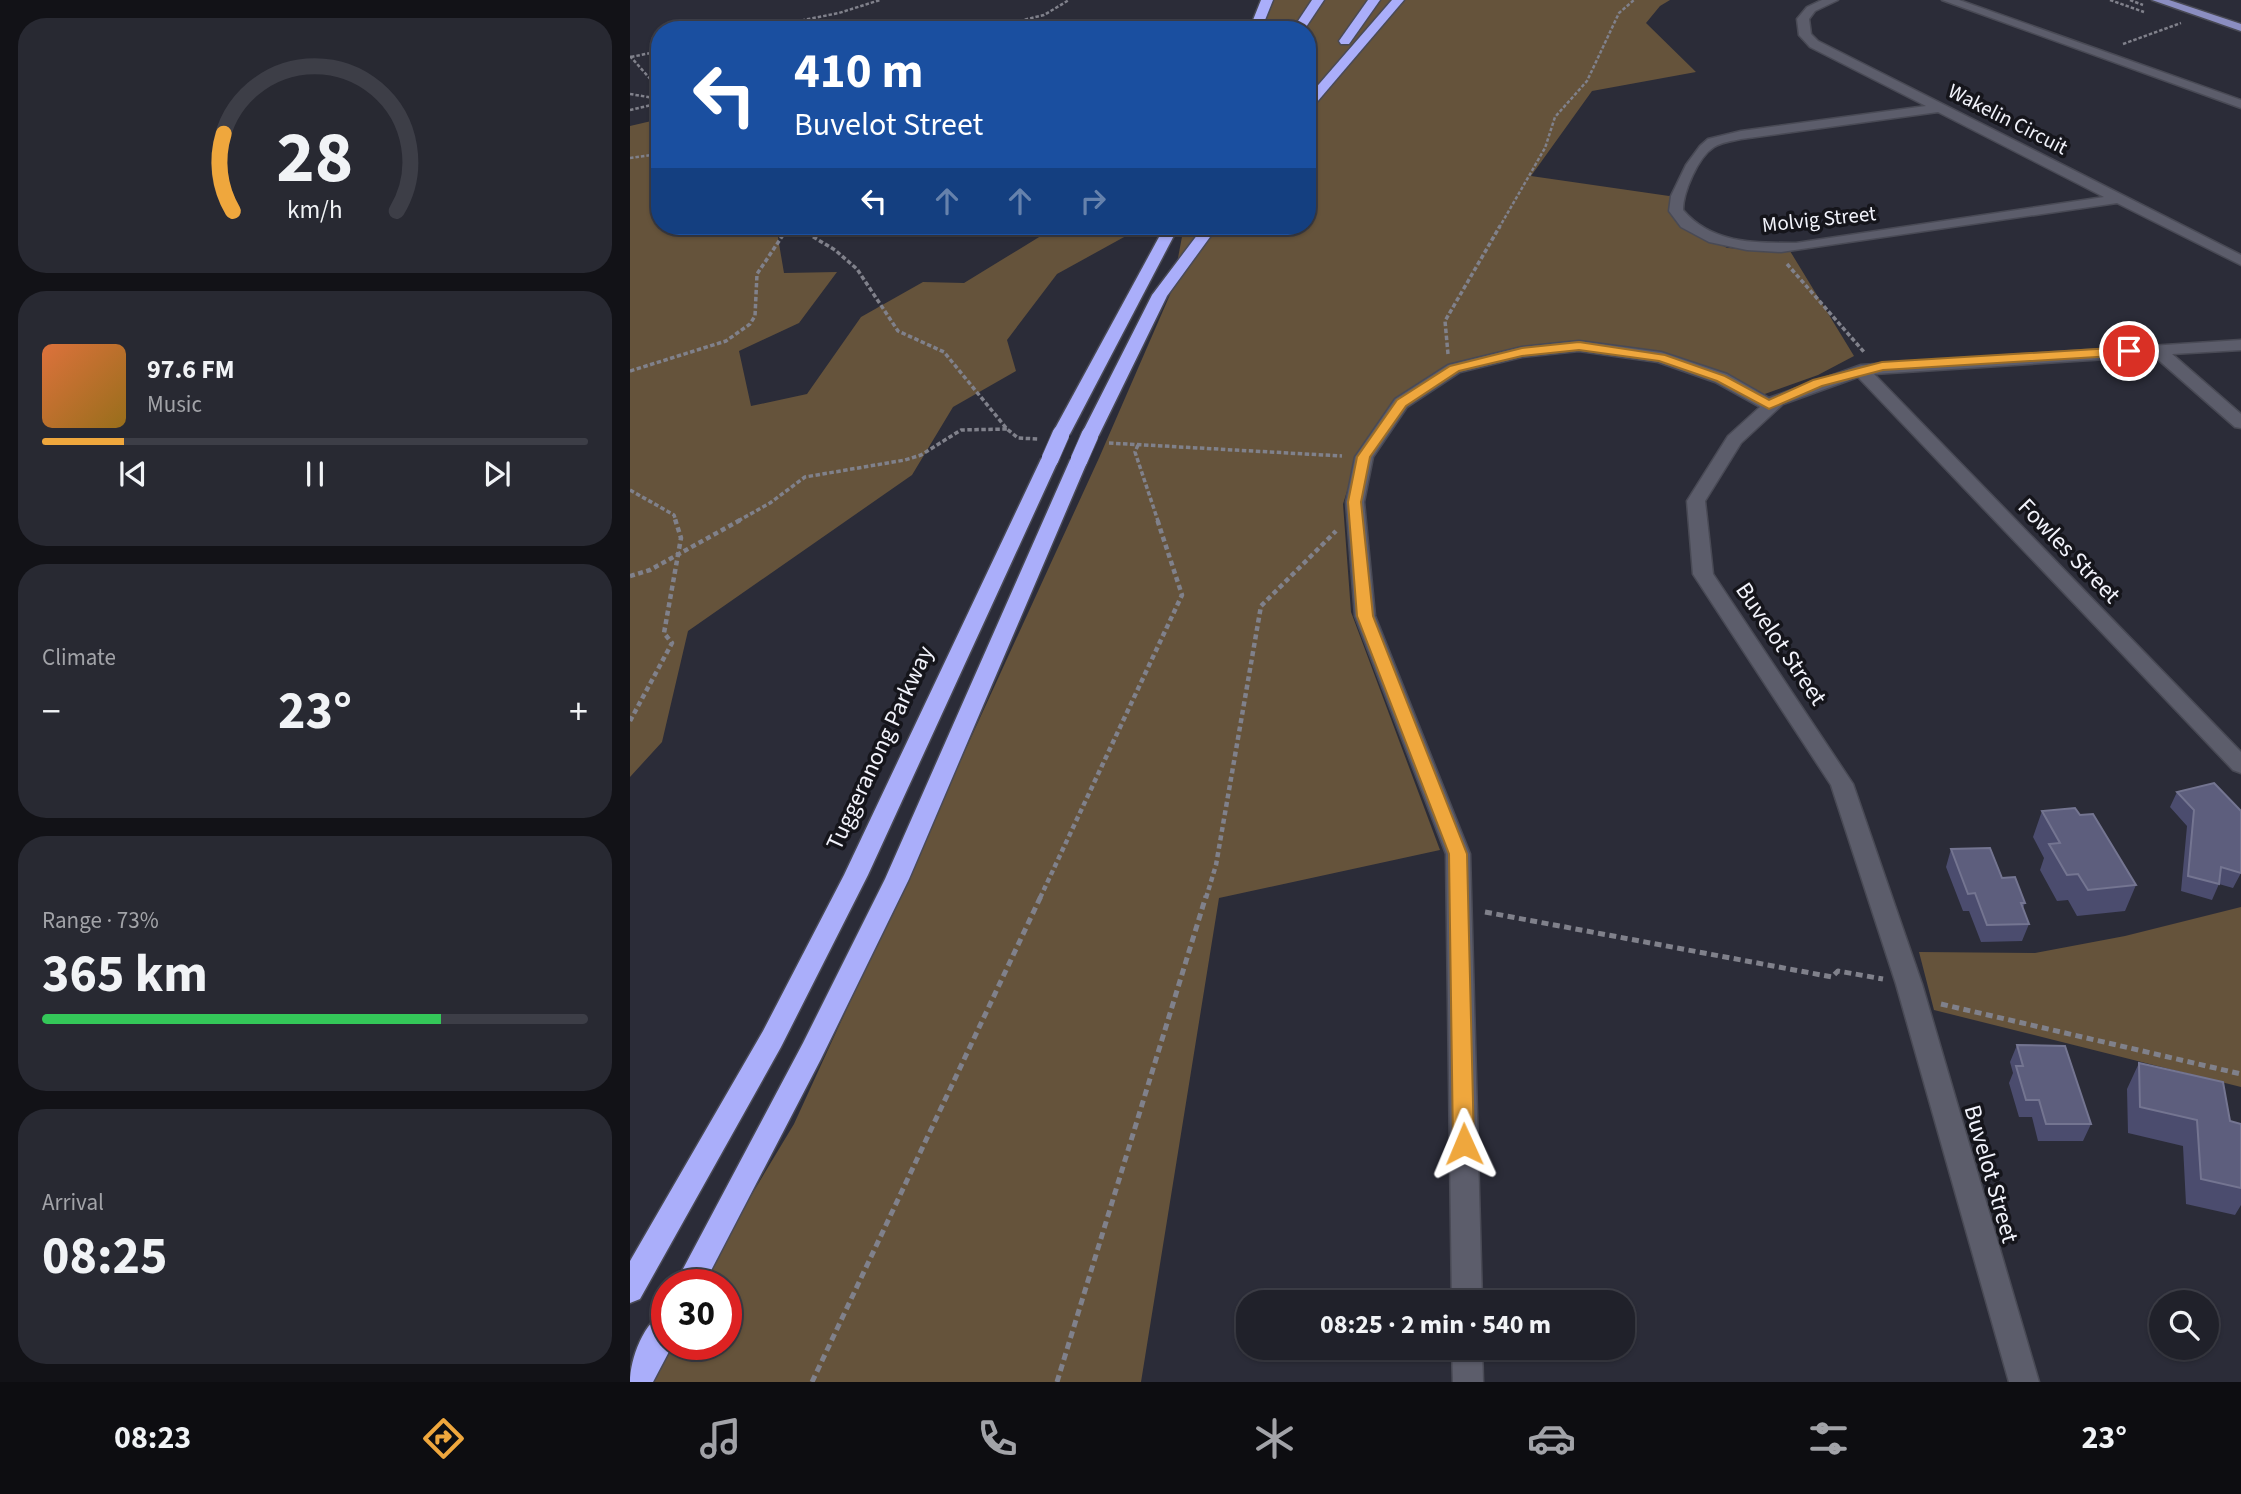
<!DOCTYPE html>
<meta charset="utf-8">
<style>
:root{--surface:#20212a;--page:#282932;--text:#f1f3f6;--muted:#a2a3a8;--line:#3d3e47;--accent:#efa73d}
body{margin:0;font-family:"Source Sans 3",sans-serif;background:var(--page);color:var(--text);height:100vh;display:flex;flex-direction:column;font-size:26px;white-space:nowrap}
*{box-sizing:border-box;margin:0}
p{font-size:23px;color:var(--muted)}
.icon{flex:none;width:38px;height:38px;fill:none;stroke:currentColor;stroke-width:2;stroke-linecap:round;stroke-linejoin:round}
.map{position:relative;flex:1;overflow:hidden}
.details{display:flex;flex-direction:column;gap:18px;padding:18px;background:#121217;width:630px}
.details>*{flex:none}
.top-card{position:absolute;left:21px;top:21px;width:665px;height:214px;border-radius:28px;box-shadow:0 2px 5px #0004,0 0 0 2px var(--line);background:#1a4fa0;color:#fff;overflow:hidden}
.controls{position:absolute;left:1519px;top:1290px;display:grid;gap:14px}
.controls a{display:grid;place-items:center;width:70px;height:70px;border-radius:50%;background:var(--surface);box-shadow:0 2px 5px #0004,0 0 0 2px var(--line);font-size:35px}
.speed{position:absolute;left:21px;top:1269px;display:flex;gap:14px;font-size:35px;font-weight:700;text-align:center}
.speed>*{display:grid;place-content:center;width:91px;height:91px;border-radius:50%;background:var(--surface);box-shadow:0 2px 5px #0004,0 0 0 2px var(--line);line-height:1}
.speed .limit{border:10px solid #d22;background:#fff;color:#111}
.pin{position:absolute;display:grid;place-items:center;width:60px;height:60px;color:#fff;margin:-30px;border:4px solid #fff;border-radius:50%;box-shadow:0 2px 7px #0007}
.me{position:absolute;width:77px;margin:-38px;rotate:359deg;stroke-linejoin:round;filter:drop-shadow(0 0 5px #0008)}
.turn{display:flex;align-items:center;gap:24px;height:147px;padding:0 28px;font-size:32px}
.turn .icon{width:91px;height:91px;stroke-width:2.5}
.turn b{display:block;font-size:49px;line-height:60px}
.lanes{display:flex;align-items:center;height:66px;padding:0 28px;background:#0003;justify-content:center;gap:35px;direction:ltr}
.lanes .off{opacity:.35}
.big{font-size:52px;font-weight:700;line-height:1.1}
.details .tile{flex:1;display:flex;flex-direction:column;justify-content:center;gap:10px;min-width:0;padding:0 24px;border-radius:28px;background:var(--page)}
.details .dial{align-items:center;gap:0}
.dial svg{height:182px;overflow:visible;fill:none;stroke:var(--line);stroke-width:7;stroke-linecap:round;text-anchor:middle}
.dial text{fill:var(--text);stroke:none}
.song{display:flex;align-items:center;gap:21px}
.cover{width:84px;height:84px;border-radius:10px;background:linear-gradient(135deg,hsl(20 70% 55%),hsl(40 70% 35%))}
.played{height:7px;border-radius:4px;background:linear-gradient(90deg,var(--accent) 15%,var(--line) 15%)}
.keys{display:flex;justify-content:space-around;direction:ltr}
.heat{display:flex;justify-content:space-between;align-items:center;font-size:38px;direction:ltr}
.charge{height:10px;border-radius:5px;background:linear-gradient(90deg,#34c759 73%,var(--line) 0)}
.trip{position:absolute;left:606px;top:1290px;width:399px;height:70px;border-radius:28px;background:var(--surface);box-shadow:0 2px 5px #0004,0 0 0 2px var(--line);font-weight:700;line-height:70px;text-align:center}
.menu{display:flex;height:112px;justify-content:space-around;align-items:center;background:#0d0d11;color:var(--muted)}
.menu .icon{width:49px;height:49px}
.menu .on{color:var(--accent)}
.menu b{font-size:32px;color:var(--text)}
main{display:flex;flex:1;min-height:0}
.map>svg:first-child{display:block}
.green{fill:#65533b}
.lines{fill:none;stroke-linecap:round;stroke-linejoin:round}
.minor-casing{stroke:#494a55;stroke-width:3}
.major-casing{stroke:#494a55;stroke-width:3}
.highway-casing{stroke:#494a55;stroke-width:3}
.path-far3{stroke:#80818b;stroke-width:2.5;stroke-dasharray:3.5 2;stroke-linecap:butt}
.path-far2{stroke:#80818b;stroke-width:3.5;stroke-dasharray:4.5 2.5;stroke-linecap:butt}
.path-far1{stroke:#80818b;stroke-width:4.5;stroke-dasharray:5 3.5;stroke-linecap:butt}
.path{stroke:#80818b;stroke-width:5;stroke-dasharray:7 4.5;stroke-linecap:butt}
.minor{fill:#5c5d6b;fill-rule:evenodd}
.major{fill:#8b8ec1;fill-rule:evenodd}
.highway{fill:#aaaefa;fill-rule:evenodd}
.highway-bridge-casing{stroke:#494a55;stroke-width:19;stroke-linecap:butt}
.highway-bridge{stroke:#aaaefa;stroke-width:17}
.wall{fill:#4b4c6e}
.building{fill:#5d5e7d;stroke:#747591;stroke-width:2}
.route{fill:#efa73d;stroke:#9b6d28;stroke-width:2}
.labels{text-anchor:middle;dominant-baseline:central;stroke-width:7;stroke-linejoin:round;paint-order:stroke}
.far-street-label{font-size:21px;fill:#f2f3fb;stroke:#15151b}
.street-label{font-size:24px;fill:#f2f3fb;stroke:#15151b}
</style>
<main>
<section class="details">
<div class="tile dial"><svg viewBox="0 0 100 80">
<path d="M14 69A42 42 0 1 1 86 69"/>
<path d="M14 69A42 42 0 0 1 10 35" stroke="#efa73d"/>
<text x="50" y="56" font-size="32" font-weight="700">28</text>
<text x="50" y="72" font-size="11">km/h</text>
</svg></div>
<div class="tile">
<div class="song"><i class="cover"></i><div><b>97.6 FM</b><p>Music</p></div></div>
<div class="played"></div>
<div class="keys"><svg class="icon" aria-label="previous" viewBox="0 0 24 24"><path d="M18 5L8 12l10 7zM5 5v14"/></svg><svg class="icon" aria-label="pause" viewBox="0 0 24 24"><path d="M8 5v14M16 5v14"/></svg><svg class="icon" aria-label="next" viewBox="0 0 24 24"><path d="M6 5l10 7-10 7zM19 5v14"/></svg></div>
</div>
<div class="tile"><p>Climate</p>
<div class="heat"><a>−</a><b class="big">23°</b><a>+</a></div>
</div>
<div class="tile"><p>Range · 73%</p><b class="big">365 km</b><div class="charge"></div></div>
<div class="tile"><p>Arrival</p><b class="big">08:25</b></div>
</section>
<div class="map">
<svg width="1611" height="1382" viewBox="0 0 1611 1382">
<rect width="100%" height="100%" fill="#2b2c38"/>
<g class="green">
<polygon points="644,0 1040,0 1030,6 1016,23 1066,72 962,91 901,176 1046,197 1061,227 1097,248 1160,251 1224,356 1188,375 1132,395 1094,375 949,344 821,366 767,402 728,456 713,504 721,612 810,850 589,898 511,1382 9,1382 37,1344 96,1344 96,1284 68,1284 164,1124 469,458 542,290 554,226 677,226 677,30 632,30"/>
<polygon points="30,119 30,226 146,226 154,273 207,272 169,323 109,351 121,406 177,394 231,317 293,282 334,283 427,226 506,226 505,231 427,274 377,340 386,371 323,407 282,475 58,631 32,742 0,777 0,126"/>
<polygon points="1611,907 1611,1087 1304,1010 1289,952 1405,953 1495,936"/>
</g>
<g class="lines">
<g class="minor-casing">
<g id="minor">
<path d="M1192 0H1208L1185 11 1179 19 1181 34 1188 41 1611 255V265L1487 203 1151 252 1117 250 1079 242 1051 227 1039 211 1041 196 1056 165 1070 146 1078 139 1111 131 1296 106 1180 47 1169 35 1167 19 1177 7ZM1308 112 1474 197 1166 243C1125 243 1082 244 1053 210 1053 192 1068 157 1084 147 1092 142 1102 141 1111 139Z"/>
<polygon points="1312,0 1329,0 1611,100 1611,108"/>
<polygon points="1611,340 1611,350 1542,354 1611,414 1611,428 1605,427 1524,356 1244,374 1611,752 1611,773 1603,770 1228,377 1153,404 1111,443 1075,501 1083,574 1223,784 1292,984 1409,1382 1379,1382 1266,984 1201,785 1063,574 1057,501 1098,436 1130,407 1085,382 1028,362 949,351 892,357 830,372 777,407 743,457 734,502 745,616 840,854 852,1302 822,1302 816,854 725,616 716,502 725,457 765,399 818,365 892,347 949,341 1031,352 1097,374 1139,398 1231,365"/>
<polygon points="822,1348 852,1348 853,1382 823,1382"/>
</g>
</g>
<g class="major-casing">
<polygon id="major" points="1522,0 1539,0 1611,24 1611,31"/>
</g>
<g class="highway-casing">
<g id="highway">
<polygon points="631,0 643,0 631,30 619,30"/>
<polygon points="682,0 694,0 674,30 662,30"/>
<polygon points="738,0 750,0 719,44 711,44 709,41"/>
<polygon points="762,0 774,0 681,109 677,110 677,98"/>
<polygon points="535,226 549,226 440,434 431,439 425,438 422,434"/>
<polygon points="574,226 588,226 537,296 469,435 466,439 454,439 451,435 522,295"/>
<polygon points="420,454 429,459 238,875 151,1047 10,1299 0,1303 0,1261 133,1031 214,875 411,459"/>
<polygon points="449,455 458,460 279,879 191,1059 74,1284 45,1284 173,1043 255,879 440,460"/>
<path d="M37 1311V1344H43L23 1382H0C0 1359 14 1320 37 1311Z"/>
</g>
</g>
<g class="path-far3">
<polyline points="1480,0 1514,12"/>
<polyline points="1500,0 1513,5"/>
<polyline points="123,30 209,13 250,0"/>
<polyline points="352,30 414,15 439,0"/>
<polyline points="1493,44 1551,23"/>
<polyline points="0,56 30,90"/>
<polyline points="1,57 30,51"/>
<polyline points="0,94 30,99"/>
<polyline points="0,110 30,103"/>
<polyline points="0,158 30,154"/>
<polyline points="164,226 168,228"/>
<polyline points="158,228 159,226"/>
<polyline points="869,228 915,148 925,117 957,81 989,13 1004,0"/>
</g>
<g class="path-far2">
<polyline points="165,226 205,250 227,269 268,331 314,352 377,429 388,438 408,439"/>
<polyline points="1157,264 1234,352"/>
<polyline points="818,354 815,321 870,226"/>
<polyline points="0,371 96,341 120,324 125,316 127,274 159,226"/>
<polyline points="479,443 712,456"/>
<polyline points="508,445 505,452 528,521"/>
<polyline points="0,490 44,515 46,521"/>
<polyline points="108,521 140,503 175,477 275,460 291,455 331,430 377,429"/>
</g>
<g class="path-far1">
<polyline points="0,576 20,570 112,519"/>
<polyline points="0,721 42,643 34,633 51,538 45,519"/>
<polyline points="410,898 552,595 527,519"/>
<polyline points="576,898 586,865 631,606 706,531"/>
</g>
<g class="path">
<polyline points="855,912 1202,977 1208,971 1253,979"/>
<polyline points="1311,1004 1611,1074"/>
<polyline points="182,1382 411,896"/>
<polyline points="427,1382 576,896"/>
</g>
<use href="#minor" class="minor"/>
<use href="#major" class="major"/>
<use href="#highway" class="highway"/>
<g class="highway-bridge-casing">
<g id="highway-bridge">
<polyline points="420,459 431,434"/>
<polyline points="449,460 460,435"/>
</g>
</g>
<use href="#highway-bridge" class="highway-bridge"/>
</g>
<g class="wall">
<polygon points="1584,783 1611,873 1603,888 1589,884 1582,900 1551,891 1557,826 1540,807 1547,792"/>
<polygon points="1412,811 1450,815 1506,885 1495,911 1447,916 1438,900 1427,901 1410,870 1414,858 1403,837"/>
<polygon points="1321,849 1395,903 1393,908 1399,924 1392,941 1351,942 1339,911 1333,911 1316,867"/>
<polygon points="1387,1045 1461,1124 1453,1141 1408,1141 1402,1117 1389,1117 1379,1083 1383,1073 1380,1062"/>
<polygon points="1509,1063 1600,1121 1611,1124 1611,1205 1605,1215 1556,1204 1553,1146 1498,1133 1497,1089"/>
</g>
<g class="building">
<polygon points="1584,783 1611,811 1611,873 1591,867 1589,884 1558,876 1564,810 1547,792"/>
<polygon points="1445,808 1450,815 1463,814 1506,885 1458,890 1448,874 1437,875 1419,844 1430,843 1412,811"/>
<polygon points="1360,848 1372,878 1385,877 1395,903 1391,903 1399,924 1357,925 1345,893 1338,894 1321,849"/>
<polygon points="1387,1045 1435,1046 1461,1124 1416,1124 1409,1100 1396,1100 1386,1066 1393,1066"/>
<polygon points="1509,1063 1593,1082 1600,1121 1611,1124 1611,1188 1571,1179 1567,1120 1510,1107"/>
</g>
<polygon class="route" points="949,342 1035,355 1095,376 1139,400 1183,380 1252,362 1499,347 1505,351 1499,355 1253,370 1192,386 1139,409 1087,381 1029,361 949,350 892,356 829,371 776,406 740,457 731,502 743,616 837,854 844,1144 841,1150 834,1153 827,1150 823,1144 819,854 727,616 718,502 727,457 767,400 820,366 892,348"/>
<g class="labels">
<g class="far-street-label">
<text transform="translate(1378 119) rotate(27)">Wakelin Circuit</text>
<text transform="translate(1189 219) rotate(-6)">Molvig Street</text>
</g>
<g class="street-label">
<text transform="translate(1439 551) rotate(46)">Fowles Street</text>
<text transform="translate(1151 644) rotate(56)">Buvelot Street</text>
<text transform="translate(250 748) rotate(-65)">Tuggeranong Parkway</text>
<text transform="translate(1361 1174) rotate(74)">Buvelot Street</text>
</g>
</g>
</svg>
<div class="controls">
<a><svg class="icon" aria-label="search" viewBox="0 0 24 24"><circle cx="10" cy="10" r="6"/><path d="M15 15l6 6"/></svg></a>
</div>
<div class="speed"><div class="limit">30</div></div>
<div class="pin" style="left:1499px;top:351px;background:#d93025"><svg class="icon" aria-label="arrive" viewBox="0 0 24 24"><path d="M6 21V4h12l-3 4 3 4H6"/></svg></div>
<svg class="me" style="left:834px;top:1144px" viewBox="-20 -20 40 40"><path d="M0-17L14 15 0 8-14 15z" fill="#efa73d" stroke="#fff" stroke-width="4"/></svg>
<div class="trip">08:25 · 2 min · 540 m</div>
<div class="top-card">
<div class="turn"><svg class="icon" aria-label="left" viewBox="0 0 24 24"><path d="M17 20v-9H6M10 6l-5 5 5 5"/></svg><div><b>410 m</b>Buvelot Street</div></div>
<div class="lanes"><svg class="icon" aria-label="left" viewBox="0 0 24 24"><path d="M17 20v-9H6M10 6l-5 5 5 5"/></svg><svg class="icon off" aria-label="ahead" viewBox="0 0 24 24"><path d="M12 20V5M6 11l6-6 6 6"/></svg><svg class="icon off" aria-label="ahead" viewBox="0 0 24 24"><path d="M12 20V5M6 11l6-6 6 6"/></svg><svg class="icon off" aria-label="right" viewBox="0 0 24 24"><path d="M7 20v-9h11M14 6l5 5-5 5"/></svg></div>
</div>
</div>
</main>
<nav class="menu">
<b>08:23</b>
<svg class="icon on" aria-label="directions" viewBox="0 0 24 24"><path d="M12 3l9 9-9 9-9-9zM9 14v-3h6M13 9l2 2-2 2"/></svg>
<svg class="icon" aria-label="music" viewBox="0 0 24 24"><path d="M9 18V5l10-2v13"/><circle cx="6" cy="18" r="3"/><circle cx="16" cy="16" r="3"/></svg>
<svg class="icon" aria-label="phone" viewBox="0 0 24 24"><path d="M5 4h4l2 5-3 2q2 4 5 5l2-3 5 2v4C11 20 4 13 5 4z"/></svg>
<svg class="icon" aria-label="climate" viewBox="0 0 24 24"><path d="M12 3v18M4 7l16 10M4 17L20 7"/></svg>
<svg class="icon" aria-label="car" viewBox="0 0 24 24"><path d="M5 17H2v-5l4-1 3-4h7l3 4 3 1v5h-3M9 17h6M6 11h13"/><circle cx="7" cy="17" r="2"/><circle cx="17" cy="17" r="2"/></svg>
<svg class="icon" aria-label="filters" viewBox="0 0 24 24"><path d="M4 7h16M4 17h16"/><circle cx="9" cy="7" r="2"/><circle cx="15" cy="17" r="2"/></svg>
<b>23°</b>
</nav>
